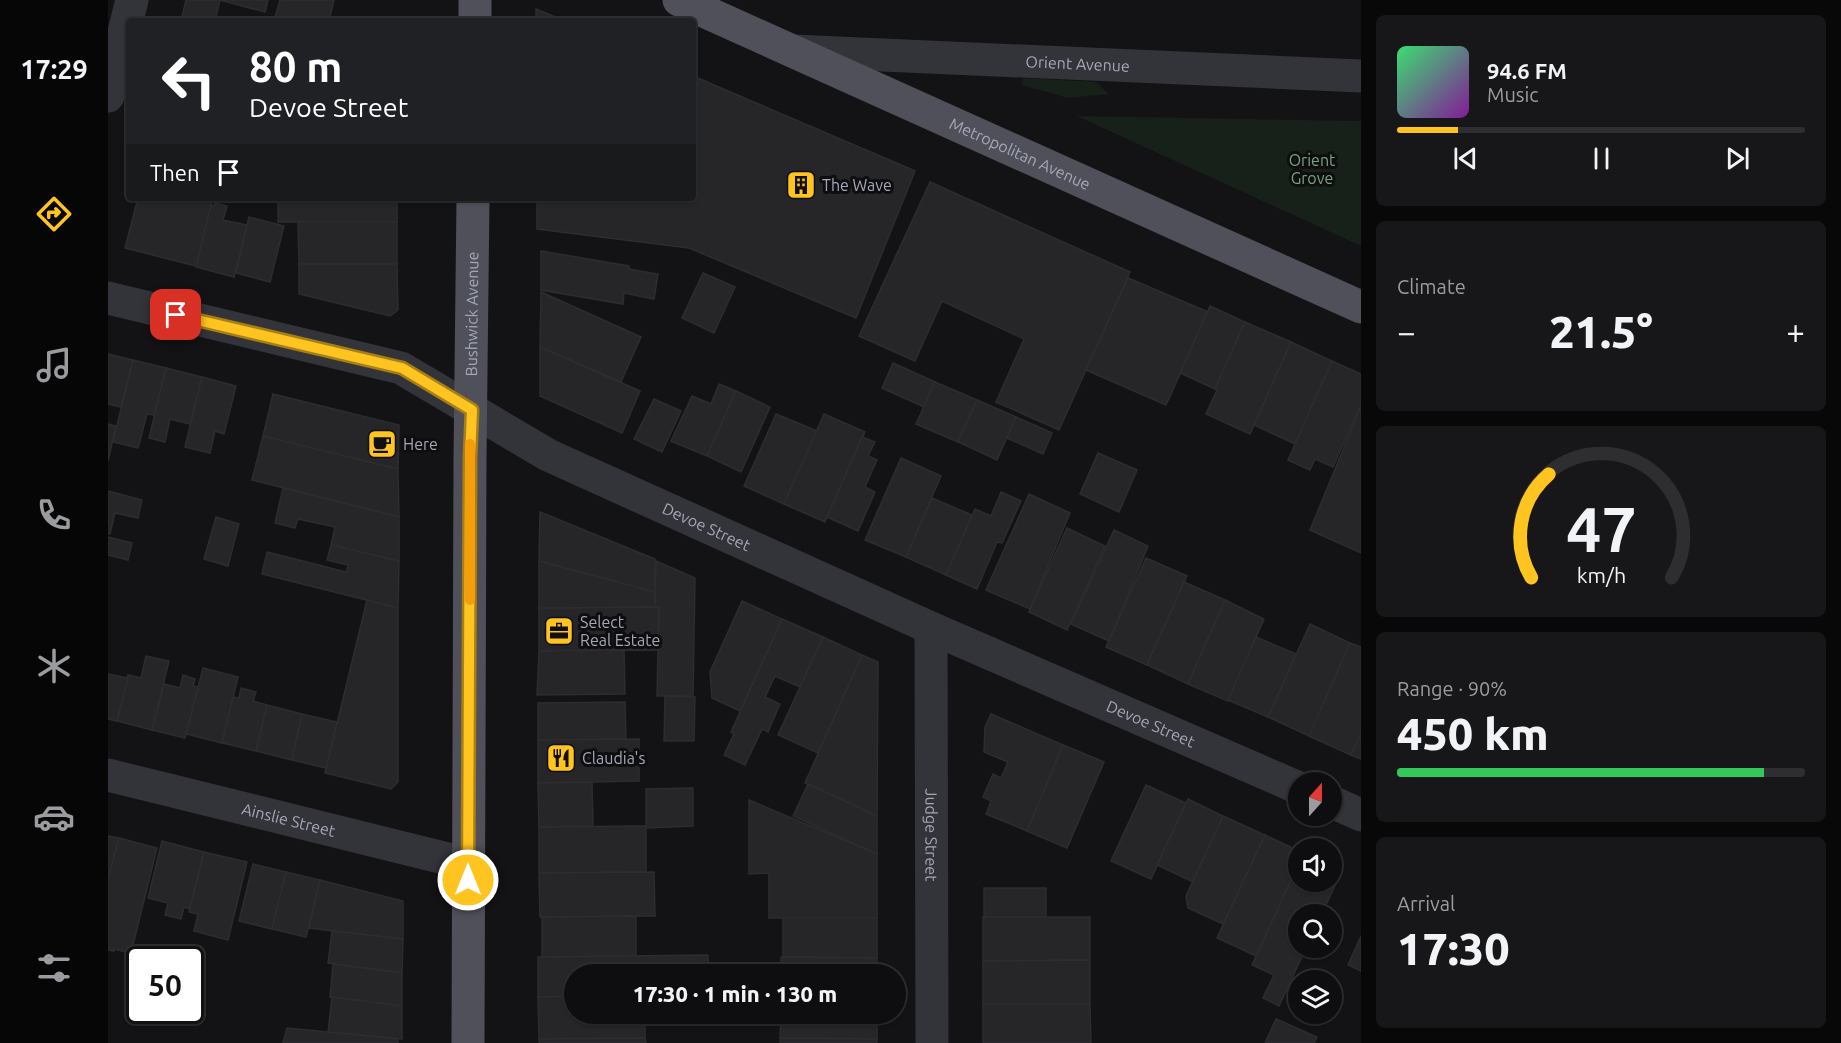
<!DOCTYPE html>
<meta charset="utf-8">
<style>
:root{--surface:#0e0e10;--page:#171719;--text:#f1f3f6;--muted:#9b9c9f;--line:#2e2e30;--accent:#ffc420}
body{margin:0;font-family:Ubuntu,sans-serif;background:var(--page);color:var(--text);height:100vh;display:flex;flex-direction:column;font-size:22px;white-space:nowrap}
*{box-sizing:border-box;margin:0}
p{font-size:20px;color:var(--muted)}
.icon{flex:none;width:33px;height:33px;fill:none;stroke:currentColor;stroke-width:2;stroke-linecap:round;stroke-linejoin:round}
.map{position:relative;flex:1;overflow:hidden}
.side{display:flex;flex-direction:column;gap:15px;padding:15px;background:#080809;width:480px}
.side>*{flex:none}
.hud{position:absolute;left:18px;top:18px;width:570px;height:183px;border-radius:6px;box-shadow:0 2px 4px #0004,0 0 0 2px var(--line);background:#202124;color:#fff;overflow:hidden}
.needle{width:39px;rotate:21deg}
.tools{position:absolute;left:1180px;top:772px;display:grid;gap:12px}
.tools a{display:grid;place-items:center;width:54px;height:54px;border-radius:50%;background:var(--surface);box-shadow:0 2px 4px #0004,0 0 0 2px var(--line);font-size:30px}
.speed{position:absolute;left:18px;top:946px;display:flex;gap:12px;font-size:30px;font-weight:700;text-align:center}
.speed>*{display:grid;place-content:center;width:78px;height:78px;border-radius:50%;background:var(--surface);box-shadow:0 2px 4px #0004,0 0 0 2px var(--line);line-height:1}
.speed .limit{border:3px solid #111;border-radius:9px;background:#fff;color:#111}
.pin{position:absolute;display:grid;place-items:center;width:51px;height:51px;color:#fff;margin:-26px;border-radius:12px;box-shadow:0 3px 9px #0006}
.me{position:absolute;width:66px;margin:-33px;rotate:0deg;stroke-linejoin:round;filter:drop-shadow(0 0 4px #0008)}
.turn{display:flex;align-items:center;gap:21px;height:126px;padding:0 24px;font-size:27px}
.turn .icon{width:78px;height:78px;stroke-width:2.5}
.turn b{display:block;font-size:42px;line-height:51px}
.then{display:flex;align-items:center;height:57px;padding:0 24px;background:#0003;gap:12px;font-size:22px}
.big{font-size:45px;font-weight:800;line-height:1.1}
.side .card{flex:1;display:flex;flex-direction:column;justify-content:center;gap:9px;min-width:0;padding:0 21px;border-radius:9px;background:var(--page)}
.side .dial{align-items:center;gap:0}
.dial svg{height:156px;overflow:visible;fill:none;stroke:var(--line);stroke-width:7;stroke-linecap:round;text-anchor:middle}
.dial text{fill:var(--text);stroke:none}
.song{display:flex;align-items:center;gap:18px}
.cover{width:72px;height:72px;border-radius:9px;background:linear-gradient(135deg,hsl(140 70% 55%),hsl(290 70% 35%))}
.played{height:6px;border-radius:3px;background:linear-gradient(90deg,var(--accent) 15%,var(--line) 15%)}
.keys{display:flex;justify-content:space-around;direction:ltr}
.heat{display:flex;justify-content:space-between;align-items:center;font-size:33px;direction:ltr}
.charge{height:9px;border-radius:4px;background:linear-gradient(90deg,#34c759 90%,var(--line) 0)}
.trip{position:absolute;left:456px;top:964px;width:342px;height:60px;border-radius:30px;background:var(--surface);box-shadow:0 2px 4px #0004,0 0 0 2px var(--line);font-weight:800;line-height:60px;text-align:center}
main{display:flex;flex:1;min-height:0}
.tab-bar{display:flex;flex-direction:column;width:108px;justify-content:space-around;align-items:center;background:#060606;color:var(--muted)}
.tab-bar .icon{width:42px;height:42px}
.tab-bar .current{color:var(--accent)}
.tab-bar b{font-size:27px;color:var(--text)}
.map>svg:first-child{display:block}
.green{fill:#18201a}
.building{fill:#262629;stroke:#2d2c31;stroke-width:1.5}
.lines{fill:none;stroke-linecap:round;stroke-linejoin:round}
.minor{stroke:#33343a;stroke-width:33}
.major{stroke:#4f5059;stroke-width:33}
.route-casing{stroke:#a67f15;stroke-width:15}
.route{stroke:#ffc420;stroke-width:10}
.slow{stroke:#f59e0b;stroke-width:10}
.labels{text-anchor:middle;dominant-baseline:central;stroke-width:6;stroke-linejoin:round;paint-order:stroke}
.street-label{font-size:16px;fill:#a3a7b7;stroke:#0e0e10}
.park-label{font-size:16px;fill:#78a47d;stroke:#0e0e10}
.poi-label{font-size:16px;fill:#a3a7b7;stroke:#0e0e10;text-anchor:start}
</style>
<main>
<nav class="tab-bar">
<b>17:29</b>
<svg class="icon current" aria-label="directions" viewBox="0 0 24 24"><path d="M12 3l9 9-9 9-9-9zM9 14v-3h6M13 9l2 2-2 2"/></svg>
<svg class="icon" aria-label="music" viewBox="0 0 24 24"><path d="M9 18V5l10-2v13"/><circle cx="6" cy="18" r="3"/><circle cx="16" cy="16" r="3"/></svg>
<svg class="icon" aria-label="phone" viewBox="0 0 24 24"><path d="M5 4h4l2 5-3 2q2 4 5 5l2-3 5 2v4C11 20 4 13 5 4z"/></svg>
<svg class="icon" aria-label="climate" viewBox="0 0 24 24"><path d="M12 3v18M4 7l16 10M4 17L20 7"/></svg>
<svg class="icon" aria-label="car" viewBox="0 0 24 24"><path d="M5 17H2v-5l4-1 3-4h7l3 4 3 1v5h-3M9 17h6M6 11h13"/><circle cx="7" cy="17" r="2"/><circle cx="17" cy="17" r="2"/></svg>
<svg class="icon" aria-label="filters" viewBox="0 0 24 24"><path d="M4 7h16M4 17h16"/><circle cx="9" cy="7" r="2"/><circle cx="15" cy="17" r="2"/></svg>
</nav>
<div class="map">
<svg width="1253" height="1043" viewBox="0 0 1253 1043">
<rect width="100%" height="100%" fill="#131315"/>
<g class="green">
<polygon points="915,78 988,82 1001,94 960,98 914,85"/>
<polygon points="969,116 1253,121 1253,246"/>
</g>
<g class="building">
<polygon points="78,0 112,0 107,21 73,21"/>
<polygon points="112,0 160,0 157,12"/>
<polygon points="172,0 226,0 221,21 166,21"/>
<polygon points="428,9 457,21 428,21"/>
<polygon points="585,76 807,171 748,318 581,248 429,229 429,198 585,198"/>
<polygon points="822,182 1022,272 951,430 888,402 916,339 834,301 807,361 751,336"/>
<polygon points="30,198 105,198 88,266 17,248"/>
<rect x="170" y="198" width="119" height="24"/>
<polygon points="107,203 119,206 115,220 139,225 126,277 88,267 103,205 106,206"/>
<polygon points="141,217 176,226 162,282 128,273"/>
<polygon points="190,222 289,222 289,264 191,264"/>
<polygon points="433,251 521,266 521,269 550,274 546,299 516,293 515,304 433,290"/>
<polygon points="191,264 289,264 290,310 282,316 191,294"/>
<polygon points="595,273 627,287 606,333 574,318"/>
<polygon points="1020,278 1100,312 1058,405 978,370"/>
<polygon points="433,292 533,337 513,382 432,347"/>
<polygon points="1102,306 1137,322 1107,389 1072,373"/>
<polygon points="1137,322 1183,342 1142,434 1098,414 1109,390 1107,389"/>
<polygon points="1183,342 1224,361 1187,444 1146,425"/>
<polygon points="432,347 532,391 514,433 432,396"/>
<polygon points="0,354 25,360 13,407 0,404"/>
<polygon points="25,360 58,368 46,415 39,414 30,448 5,442"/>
<polygon points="1224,361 1253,374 1253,404 1225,467 1207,459 1202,470 1180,460"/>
<polygon points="785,363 827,382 816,407 774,388"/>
<polygon points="58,368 94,377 82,424 62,419 57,442 41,438"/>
<polygon points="94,377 128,386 116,434 107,431 102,453 77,447"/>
<polygon points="827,382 869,400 850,442 808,424"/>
<polygon points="611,384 628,391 599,456 563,441 584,396 603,404"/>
<polygon points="628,391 662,407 633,472 599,456"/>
<polygon points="165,394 291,425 290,469 155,436"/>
<polygon points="546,399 573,411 554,452 526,439"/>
<polygon points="869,400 908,417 889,460 850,442"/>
<polygon points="1253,406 1253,553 1202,530"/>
<polygon points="668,414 709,431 676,504 636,486"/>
<polygon points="716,414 757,432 717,522 676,504"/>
<polygon points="908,417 944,433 935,454 899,438"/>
<polygon points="0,424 8,426 0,461"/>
<polygon points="155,436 290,469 291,517 144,480"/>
<polygon points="754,437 767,442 760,456 769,460 757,487 767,492 750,531 719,517"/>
<polygon points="990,453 1029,470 1011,512 972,494"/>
<polygon points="793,458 833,476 798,557 757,540"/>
<polygon points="175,488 291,517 291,561 223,545 227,527 190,519 187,528 167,523"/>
<polygon points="0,491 34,500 30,518 7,513 2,534 0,534"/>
<polygon points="893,492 913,501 894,543 889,542 869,589 838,575 867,509 883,516"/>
<polygon points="921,494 962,513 922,609 878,590"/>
<polygon points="824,498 864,515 838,575 798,557"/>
<polygon points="432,512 547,559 547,592 431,561"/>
<polygon points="108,517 131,524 120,566 96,559"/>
<polygon points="959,528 997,546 959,630 921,612"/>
<polygon points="1006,530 1040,546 1001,641 963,624"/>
<polygon points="0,537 24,543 20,560 0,555"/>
<polygon points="223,545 291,561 290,608 154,574 159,552 238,572 240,565 219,560"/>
<polygon points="1038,558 1079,576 1039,665 998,647"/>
<polygon points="431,561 547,592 547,607 431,608"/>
<polygon points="548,561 587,578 585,696 549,696 551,607 547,607"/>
<polygon points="1076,582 1117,600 1080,684 1039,665"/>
<polygon points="259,600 290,608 290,782 283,789 217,773"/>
<polygon points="1117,600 1156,619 1120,701 1080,684"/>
<polygon points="634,601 674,619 632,711 604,698 602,672"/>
<polygon points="551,607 550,650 431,651 431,608"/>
<polygon points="674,619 715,637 692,687 667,676 657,697 672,704 660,732 654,729 637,765 616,755 626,734 623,732"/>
<polygon points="1202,624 1242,643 1201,736 1160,717"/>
<polygon points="715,637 754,655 710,753 670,735"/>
<polygon points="1148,637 1188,654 1160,717 1120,700"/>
<polygon points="1242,643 1253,647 1253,733 1243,755 1201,736"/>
<polygon points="516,650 517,694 429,695 431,651"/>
<polygon points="754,655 770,662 769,816 697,783"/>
<polygon points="38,656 61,661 44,730 9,721 20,675 33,678"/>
<polygon points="95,668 130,677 114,743 78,734"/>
<polygon points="0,674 20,678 9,721 0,719"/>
<polygon points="75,675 87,679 85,686 90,687 77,738 44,730 56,684 72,688"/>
<polygon points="133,688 148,692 145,701 159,705 148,751 114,743 125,697 131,698"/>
<polygon points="557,696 587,697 586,741 556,741"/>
<polygon points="517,702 518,739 430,740 430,703"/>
<polygon points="159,705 194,714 184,760 148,751"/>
<polygon points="194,714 229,722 218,768 184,760"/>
<polygon points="883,714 955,745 919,831 878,814 883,801 875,797 885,774 893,778 900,762 876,752 877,727"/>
<polygon points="1253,733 1253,759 1243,755"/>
<polygon points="531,739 531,781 430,783 430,740"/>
<polygon points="955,745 996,762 959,848 919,831"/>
<polygon points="484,782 485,826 431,827 430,783"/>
<polygon points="700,784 769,816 769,854 685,816"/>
<polygon points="1038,785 1078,803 1043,879 1003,861"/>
<polygon points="585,788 585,826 538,828 538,789"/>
<polygon points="1080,799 1115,816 1085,882 1049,865"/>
<polygon points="641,800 769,854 769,918 661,918 661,873 641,874"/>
<polygon points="1115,816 1157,835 1115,924 1080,908 1078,896"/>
<polygon points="538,826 538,872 431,873 431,827"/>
<polygon points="1157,835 1191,851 1191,863 1148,956 1109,938"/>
<polygon points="0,836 11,838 0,880"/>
<polygon points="11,838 49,848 23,953 6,949 6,951 0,950 0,880"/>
<polygon points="54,841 96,852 82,909 76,907 73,919 57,915 60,903 40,898"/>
<polygon points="96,852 139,862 120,940 86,931 90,914 81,912"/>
<polygon points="1191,863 1191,882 1224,882 1224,866 1234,871 1213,915 1191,915 1191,948 1198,948 1171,1006 1155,998 1166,975 1144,965"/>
<polygon points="145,864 178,872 164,929 131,921"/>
<polygon points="178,872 212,880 198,937 164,929"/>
<polygon points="546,872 547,916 432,917 431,873"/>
<polygon points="212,880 295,901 295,939 201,928"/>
<rect x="876" y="888" width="62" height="29"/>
<polygon points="528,916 528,956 434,957 434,917"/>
<polygon points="875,917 982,917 982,960 875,961"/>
<polygon points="675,918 769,918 769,958 675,957"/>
<polygon points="224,931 295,939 294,973 220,963"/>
<polygon points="1253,936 1253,971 1240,965"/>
<polygon points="600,955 600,975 466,975 466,996 430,997 430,957"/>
<polygon points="673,957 769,958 769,975 673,975"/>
<polygon points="982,960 982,1004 875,1004 875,961"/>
<polygon points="225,964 294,973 294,1006 222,997"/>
<polygon points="466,996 466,1014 537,1014 537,1038 431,1039 430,997"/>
<polygon points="224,997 294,1006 294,1039 220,1032"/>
<polygon points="875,1004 982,1004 983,1043 875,1043"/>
<polygon points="673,1014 769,1014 769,1039 672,1038"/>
<polygon points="1168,1019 1209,1037 1206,1043 1157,1043"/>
<polygon points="179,1028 290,1039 290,1043 175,1043"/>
<polygon points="537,1038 538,1043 431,1043 431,1039"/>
<polygon points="672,1038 769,1039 769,1043 672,1043"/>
</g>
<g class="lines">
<g class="minor">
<path id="s1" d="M685 51 1253 76"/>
<polyline points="0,96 24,0"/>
<path id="s2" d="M0 298 293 368 440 455 823 628 1191 788"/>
<path id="s3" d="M823 628 824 1043"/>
<path id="s4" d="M0 775 360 864"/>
<polyline points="1224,802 1253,815"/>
</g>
<g class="major">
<path id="s5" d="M571 0 1253 307"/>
<polyline points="367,21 367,0"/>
<path id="s6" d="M360 1043 362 458 365 198"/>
</g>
</g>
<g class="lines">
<g class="route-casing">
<polyline id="route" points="68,315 294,368 364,410 362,458 360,880"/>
</g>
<use href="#route" class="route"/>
<polyline class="slow" points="362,600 362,444"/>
</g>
<defs>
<g id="building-square" transform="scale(1.5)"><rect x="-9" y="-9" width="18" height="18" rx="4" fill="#ffc420" stroke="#0e0e10"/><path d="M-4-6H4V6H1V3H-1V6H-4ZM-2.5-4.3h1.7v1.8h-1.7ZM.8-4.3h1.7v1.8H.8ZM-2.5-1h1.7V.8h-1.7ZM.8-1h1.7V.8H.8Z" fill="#111"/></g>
<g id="cafe-square" transform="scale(1.5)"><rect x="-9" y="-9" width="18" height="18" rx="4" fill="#ffc420" stroke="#0e0e10"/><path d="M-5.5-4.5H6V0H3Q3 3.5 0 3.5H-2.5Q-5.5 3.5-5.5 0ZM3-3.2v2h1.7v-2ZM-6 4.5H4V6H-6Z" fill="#111"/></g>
<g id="office-square" transform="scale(1.5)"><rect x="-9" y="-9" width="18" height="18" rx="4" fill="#ffc420" stroke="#0e0e10"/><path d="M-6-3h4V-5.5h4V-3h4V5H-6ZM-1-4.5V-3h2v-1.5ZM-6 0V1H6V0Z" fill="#111"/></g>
<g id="restaurant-square" transform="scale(1.5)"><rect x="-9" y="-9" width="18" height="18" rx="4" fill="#ffc420" stroke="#0e0e10"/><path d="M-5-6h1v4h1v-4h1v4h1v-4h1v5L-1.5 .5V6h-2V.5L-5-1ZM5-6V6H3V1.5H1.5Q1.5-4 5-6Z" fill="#111"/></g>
</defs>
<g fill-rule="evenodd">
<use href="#building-square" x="693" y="185"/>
<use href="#cafe-square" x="274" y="444"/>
<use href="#office-square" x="451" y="631"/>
<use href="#restaurant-square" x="453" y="758"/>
</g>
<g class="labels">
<g class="street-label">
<text stroke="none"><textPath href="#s1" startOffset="285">Orient Avenue</textPath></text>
<text stroke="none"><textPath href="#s5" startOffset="374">Metropolitan Avenue</textPath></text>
<text stroke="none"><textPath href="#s6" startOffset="729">Bushwick Avenue</textPath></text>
<text stroke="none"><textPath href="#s2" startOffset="646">Devoe Street</textPath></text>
<text stroke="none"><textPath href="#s2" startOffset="1132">Devoe Street</textPath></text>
<text stroke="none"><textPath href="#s4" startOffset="186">Ainslie Street</textPath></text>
<text stroke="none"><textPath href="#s3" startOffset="207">Judge Street</textPath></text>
</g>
<g class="park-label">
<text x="1204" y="160">Orient<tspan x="1204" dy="18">Grove</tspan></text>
</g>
<g class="poi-label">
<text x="714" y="185">The Wave</text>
<text x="295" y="444">Here</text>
<text x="472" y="622">Select<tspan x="472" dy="18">Real Estate</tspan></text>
<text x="474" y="758">Claudia's</text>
</g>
</g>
</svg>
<div class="tools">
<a><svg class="needle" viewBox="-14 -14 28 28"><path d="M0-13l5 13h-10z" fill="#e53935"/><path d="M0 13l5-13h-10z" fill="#9b9c9f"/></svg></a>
<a><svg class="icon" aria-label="sound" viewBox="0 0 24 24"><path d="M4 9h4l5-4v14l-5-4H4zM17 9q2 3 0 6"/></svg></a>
<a><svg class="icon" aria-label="search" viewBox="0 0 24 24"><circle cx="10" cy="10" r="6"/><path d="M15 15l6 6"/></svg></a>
<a><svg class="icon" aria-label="layers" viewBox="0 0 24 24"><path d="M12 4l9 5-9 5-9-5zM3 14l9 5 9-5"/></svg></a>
</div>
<div class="speed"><div class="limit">50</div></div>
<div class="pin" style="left:68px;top:315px;background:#d93025"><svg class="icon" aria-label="arrive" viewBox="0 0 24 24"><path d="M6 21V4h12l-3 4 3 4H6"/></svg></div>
<svg class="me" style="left:360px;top:880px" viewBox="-20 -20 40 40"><circle r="17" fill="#ffc420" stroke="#fff" stroke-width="3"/><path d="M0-11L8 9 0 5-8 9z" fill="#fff"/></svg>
<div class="trip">17:30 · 1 min · 130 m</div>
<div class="hud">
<div class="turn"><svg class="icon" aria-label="left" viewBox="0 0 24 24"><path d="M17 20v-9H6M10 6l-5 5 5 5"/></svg><div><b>80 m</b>Devoe Street</div></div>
<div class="then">Then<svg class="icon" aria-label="arrive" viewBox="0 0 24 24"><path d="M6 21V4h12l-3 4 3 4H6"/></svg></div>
</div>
</div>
<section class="side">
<div class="card">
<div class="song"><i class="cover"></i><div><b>94.6 FM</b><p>Music</p></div></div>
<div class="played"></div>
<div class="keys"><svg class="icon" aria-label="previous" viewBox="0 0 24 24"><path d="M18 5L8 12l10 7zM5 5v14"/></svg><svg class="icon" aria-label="pause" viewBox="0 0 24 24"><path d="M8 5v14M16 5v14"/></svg><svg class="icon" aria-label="next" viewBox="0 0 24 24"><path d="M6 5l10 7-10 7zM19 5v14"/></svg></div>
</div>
<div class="card"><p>Climate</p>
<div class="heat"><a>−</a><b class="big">21.5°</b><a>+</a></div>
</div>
<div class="card dial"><svg viewBox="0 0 100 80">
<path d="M14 69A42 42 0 1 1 86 69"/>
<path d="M14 69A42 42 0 0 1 23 16" stroke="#ffc420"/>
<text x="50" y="56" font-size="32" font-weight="700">47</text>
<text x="50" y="72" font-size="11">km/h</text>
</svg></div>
<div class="card"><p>Range · 90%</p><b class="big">450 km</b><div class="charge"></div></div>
<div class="card"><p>Arrival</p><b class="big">17:30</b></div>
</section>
</main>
